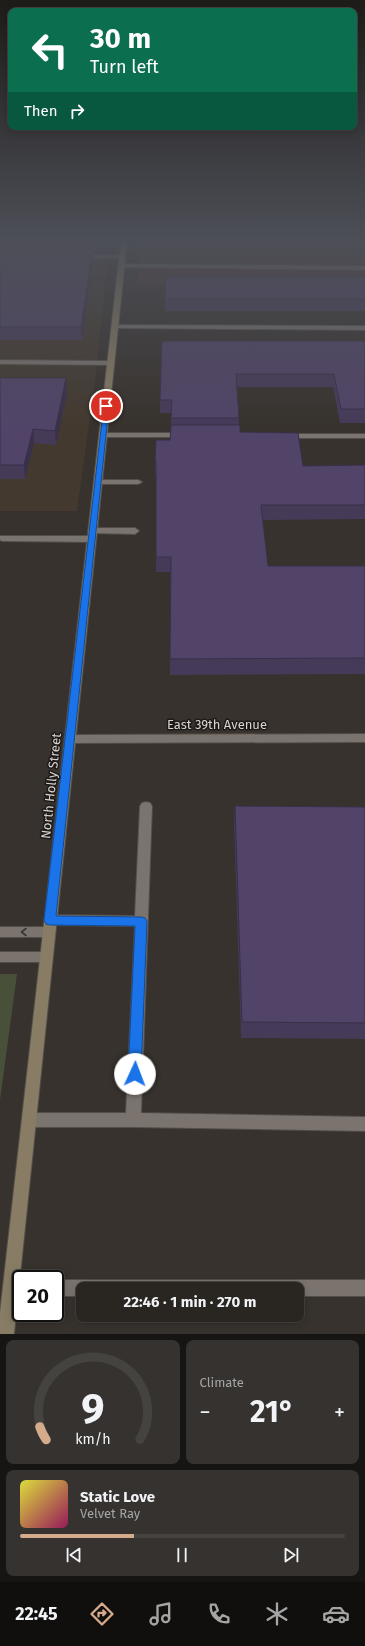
<!DOCTYPE html>
<meta charset="utf-8">
<style>
:root{--surface:#292622;--page:#35322f;--text:#f1f3f6;--muted:#a5a5a5;--line:#454340;--accent:#d6ab8b}
body{margin:0;font-family:"Fira Sans",sans-serif;background:var(--page);color:var(--text);height:100vh;display:flex;flex-direction:column;font-size:15px;white-space:nowrap}
*{box-sizing:border-box;margin:0}
p{font-size:13px;color:var(--muted)}
.icon{flex:none;width:22px;height:22px;fill:none;stroke:currentColor;stroke-width:2;stroke-linecap:round;stroke-linejoin:round}
.map{position:relative;height:1334px;overflow:hidden}
.drawer{display:flex;flex-direction:column;gap:6px;padding:6px;background:#171513;flex:1}
.drawer>*{flex:none}
.hud{position:absolute;left:8px;top:8px;width:349px;height:122px;border-radius:8px;box-shadow:0 2px 10px #0003,0 0 0 1px var(--line);background:#0b6e4f;color:#fff;overflow:hidden}
.speed{position:absolute;left:12px;top:1270px;display:flex;gap:8px;font-size:20px;font-weight:700;text-align:center}
.speed>*{display:grid;place-content:center;width:52px;height:52px;border-radius:50%;background:var(--surface);box-shadow:0 2px 10px #0003,0 0 0 1px var(--line);line-height:1}
.speed .limit{border:2px solid #111;border-radius:6px;background:#fff;color:#111}
.pin{position:absolute;display:grid;place-items:center;width:34px;height:34px;color:#fff;margin:-17px;border:2px solid #fff;border-radius:50%;box-shadow:0 1px 4px #0007}
.me{position:absolute;width:44px;margin:-22px;rotate:2deg;stroke-linejoin:round;filter:drop-shadow(0 0 3px #0008)}
.turn{display:flex;align-items:center;gap:14px;height:84px;padding:0 16px;font-size:18px}
.turn .icon{width:52px;height:52px;stroke-width:2.5}
.turn b{display:block;font-size:28px;line-height:34px}
.then{display:flex;align-items:center;height:38px;padding:0 16px;background:#0003;gap:8px;font-size:15px}
.big{font-size:30px;font-weight:700;line-height:1.1}
.drawer .widget{flex:1;display:flex;flex-direction:column;justify-content:center;gap:6px;min-width:0;padding:0 14px;border-radius:8px;background:var(--page)}
.drawer .dial{align-items:center;gap:0}
.dial svg{height:104px;overflow:visible;fill:none;stroke:var(--line);stroke-width:7;stroke-linecap:round;text-anchor:middle}
.dial text{fill:var(--text);stroke:none}
.song{display:flex;align-items:center;gap:12px}
.cover{width:48px;height:48px;border-radius:6px;background:linear-gradient(135deg,hsl(60 70% 55%),hsl(330 70% 35%))}
.played{height:4px;border-radius:2px;background:linear-gradient(90deg,var(--accent) 35%,var(--line) 35%)}
.keys{display:flex;justify-content:space-around;direction:ltr}
.heat{display:flex;justify-content:space-between;align-items:center;font-size:22px;direction:ltr}
.drawer .tiles{flex:1;display:grid;gap:6px;grid-template-columns:1fr 1fr}
.widget:last-child{grid-column:span 2}
.trip{position:absolute;left:76px;top:1282px;width:228px;height:40px;border-radius:8px;background:var(--surface);box-shadow:0 2px 10px #0003,0 0 0 1px var(--line);font-weight:700;line-height:40px;text-align:center}
.tabs{display:flex;height:64px;justify-content:space-around;align-items:center;background:#100f0e;color:var(--muted)}
.tabs .icon{width:28px;height:28px}
.tabs .current{color:var(--accent)}
.tabs b{font-size:18px;color:var(--text)}
.map>svg:first-child{display:block}
.commercial{fill:#493532}
.built{fill:#43392f}
.green{fill:#48503a}
.lines{fill:none;stroke-linecap:round;stroke-linejoin:round}
.lane-casing{stroke:#534e4a;stroke-width:2}
.street-casing{stroke:#534e4a;stroke-width:2}
.secondary-casing{stroke:#534e4a;stroke-width:2}
.lane{fill:#7b746e;fill-rule:evenodd}
.street{fill:#7b746e;fill-rule:evenodd}
.secondary{fill:#887d64;fill-rule:evenodd}
.wall{fill:#463a59}
.shaded-wall{fill:#393049}
.building{fill:#514468;stroke:#393049}
.oneway{stroke:#393532}
.route{fill:#1a73e8;stroke:#114b97}
.labels{text-anchor:middle;dominant-baseline:central;stroke-width:3;stroke-linejoin:round;paint-order:stroke}
.street-label{font-size:13px;fill:#d7d4d1;stroke:#1d1a18}
</style>
<div class="map">
<svg width="365" height="1334" viewBox="0 0 365 1334">
<rect width="100%" height="100%" fill="#37322d"/>
<polygon class="commercial" points="141,241 365,241 365,285 137,285"/>
<polygon class="built" points="0,241 110,241 96,374 77,511 0,511"/>
<polygon class="green" points="0,974 17,974 0,1100"/>
<g class="lines">
<g class="lane-casing">
<g id="lane">
<polygon points="122,255 124,256 124,258 80,259 77,257 80,255"/>
<polygon points="121,264 365,266 365,270 119,267 119,265"/>
<polygon points="115,325 365,326 365,330 113,328 113,326"/>
<polygon points="0,360 111,361 114,363 111,365 0,364"/>
<polygon points="100,433 183,433 187,435 183,437 103,437 99,435"/>
<rect x="282" y="434" width="83" height="4"/>
<polygon points="95,480 138,480 142,482 138,484 98,484 94,482"/>
<polygon points="92,528 135,528 139,531 135,534 89,533 88,531 89,529"/>
<polygon points="0,536 92,536 96,539 92,542 2,541 0,540"/>
<polygon points="146,802 150,803 152,806 141,1113 365,1117 365,1131 133,1127 29,1127 24,1125 22,1120 24,1115 29,1113 126,1113 135,926 50,925 46,924 44,920 46,916 50,915 135,916 140,806 142,803"/>
<polygon points="0,927 49,927 53,928 55,932 53,936 49,937 0,937"/>
<polygon points="0,952 46,952 51,953 52,957 51,961 46,962 0,962"/>
<polygon points="55,1280 365,1280 365,1296 297,1296 297,1289 83,1289 83,1296 55,1296"/>
</g>
</g>
<g class="street-casing">
<polygon id="street" points="365,734 365,742 70,743 66,742 65,739 66,736 70,735"/>
</g>
<g class="secondary-casing">
<polygon id="secondary" points="121,241 127,241 14,1334 0,1334 0,1313"/>
</g>
<use href="#lane" class="lane"/>
<use href="#street" class="street"/>
<use href="#secondary" class="secondary"/>
</g>
<g class="wall">
<polygon points="0,241 96,241 94,253 93,253 93,260 82,340 0,340"/>
<polygon points="365,277 365,311 165,311 165,299"/>
<polygon points="162,341 365,341 365,423 340,423 333,387 237,387 239,418 239,425 240,432 303,466 365,465 365,519 263,520 268,566 365,566 365,674 170,675 170,572 156,572 156,475 155,475 155,461 170,440 171,425 171,413 160,413 160,400"/>
<polygon points="0,378 67,392 56,445 34,443 25,479 0,479"/>
<polygon points="235,806 365,807 365,1039 241,1038 234,823"/>
</g>
<g class="shaded-wall">
<polygon points="94,241 96,241 94,253"/>
<polygon points="93,248 93,260 82,340 81,327"/>
<polygon points="66,378 67,392 56,445 55,431"/>
<polygon points="33,429 34,443 25,479 24,465"/>
</g>
<g class="building">
<polygon points="0,248 93,248 81,327 0,327"/>
<polygon points="166,277 365,277 365,299 165,299"/>
<polygon points="162,341 365,341 365,409 341,409 334,374 236,374 239,418 171,418 172,400 160,400"/>
<polygon points="0,378 66,378 55,431 33,429 24,465 0,465"/>
<polygon points="171,425 240,425 240,432 298,433 303,466 365,465 365,505 261,505 268,566 365,566 365,658 170,659 171,557 156,557 156,461 155,461 156,440 170,440"/>
<polygon points="235,806 365,807 365,1023 242,1022"/>
</g>
<defs><path id="oneway-chevron" d="M-2-3.5L2.5 0L-2 3.5" fill="none" stroke-width="1.6" stroke-linecap="round" stroke-linejoin="round"/></defs>
<use class="oneway" href="#oneway-chevron" transform="translate(24 932) rotate(180)"/>
<linearGradient id="sky" x2="0" y2="1"><stop stop-color="#1e1c19"/><stop offset="0.56" stop-color="#4d4f57"/><stop offset="1" stop-color="#4d4f57" stop-opacity="0"/></linearGradient>
<rect width="365" height="428" fill="url(#sky)"/>
<polygon class="route" points="104,404 109,406 56,916 141,917 145,918 147,921 141,1074 139,1078 135,1080 130,1078 128,1074 135,926 50,925 46,924 44,920"/>
<g class="labels">
<g class="street-label">
<text x="217" y="724">East 39th Avenue</text>
<text transform="translate(51 786) rotate(-84)">North Holly Street</text>
</g>
</g>
</svg>
<div class="speed"><div class="limit">20</div></div>
<div class="pin" style="left:106px;top:406px;background:#d93025"><svg class="icon" aria-label="arrive" viewBox="0 0 24 24"><path d="M6 21V4h12l-3 4 3 4H6"/></svg></div>
<svg class="me" style="left:135px;top:1074px" viewBox="-20 -20 40 40"><circle r="19" fill="#fff"/><path d="M0-13L10 11 0 6-10 11z" fill="#1a73e8"/></svg>
<div class="trip">22:46 · 1 min · 270 m</div>
<div class="hud">
<div class="turn"><svg class="icon" aria-label="left" viewBox="0 0 24 24"><path d="M17 20v-9H6M10 6l-5 5 5 5"/></svg><div><b>30 m</b>Turn left</div></div>
<div class="then">Then<svg class="icon" aria-label="right" viewBox="0 0 24 24"><path d="M7 20v-9h11M14 6l5 5-5 5"/></svg></div>
</div>
</div>
<section class="drawer">
<div class="tiles">
<div class="widget dial"><svg viewBox="0 0 100 80">
<path d="M14 69A42 42 0 1 1 86 69"/>
<path d="M14 69A42 42 0 0 1 9 59" stroke="#d6ab8b"/>
<text x="50" y="56" font-size="32" font-weight="700">9</text>
<text x="50" y="72" font-size="11">km/h</text>
</svg></div>
<div class="widget"><p>Climate</p>
<div class="heat"><a>−</a><b class="big">21°</b><a>+</a></div>
</div>
<div class="widget">
<div class="song"><i class="cover"></i><div><b>Static Love</b><p>Velvet Ray</p></div></div>
<div class="played"></div>
<div class="keys"><svg class="icon" aria-label="previous" viewBox="0 0 24 24"><path d="M18 5L8 12l10 7zM5 5v14"/></svg><svg class="icon" aria-label="pause" viewBox="0 0 24 24"><path d="M8 5v14M16 5v14"/></svg><svg class="icon" aria-label="next" viewBox="0 0 24 24"><path d="M6 5l10 7-10 7zM19 5v14"/></svg></div>
</div>
</div>
</section>
<nav class="tabs">
<b>22:45</b>
<svg class="icon current" aria-label="directions" viewBox="0 0 24 24"><path d="M12 3l9 9-9 9-9-9zM9 14v-3h6M13 9l2 2-2 2"/></svg>
<svg class="icon" aria-label="music" viewBox="0 0 24 24"><path d="M9 18V5l10-2v13"/><circle cx="6" cy="18" r="3"/><circle cx="16" cy="16" r="3"/></svg>
<svg class="icon" aria-label="phone" viewBox="0 0 24 24"><path d="M5 4h4l2 5-3 2q2 4 5 5l2-3 5 2v4C11 20 4 13 5 4z"/></svg>
<svg class="icon" aria-label="climate" viewBox="0 0 24 24"><path d="M12 3v18M4 7l16 10M4 17L20 7"/></svg>
<svg class="icon" aria-label="car" viewBox="0 0 24 24"><path d="M5 17H2v-5l4-1 3-4h7l3 4 3 1v5h-3M9 17h6M6 11h13"/><circle cx="7" cy="17" r="2"/><circle cx="17" cy="17" r="2"/></svg>
</nav>
